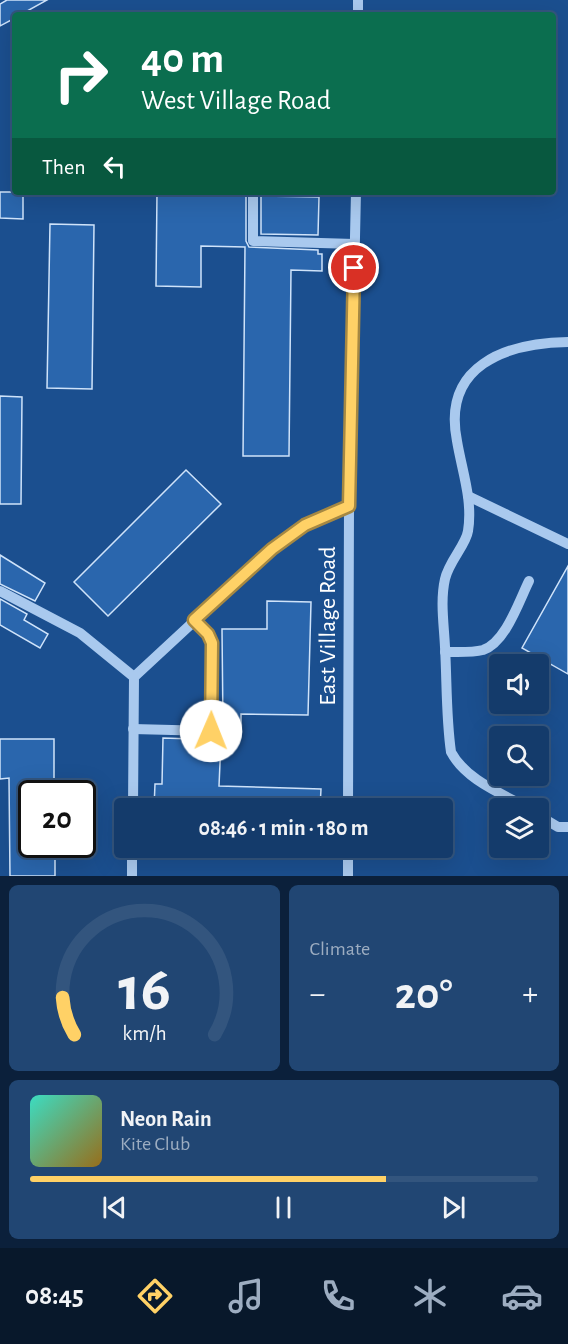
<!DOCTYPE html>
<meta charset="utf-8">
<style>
:root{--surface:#143b6b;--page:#214673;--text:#f1f3f6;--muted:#9dadc1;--line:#33557e;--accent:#ffd166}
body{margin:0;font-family:"Alegreya Sans",sans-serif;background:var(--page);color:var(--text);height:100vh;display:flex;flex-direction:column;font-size:22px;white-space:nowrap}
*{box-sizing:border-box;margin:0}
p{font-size:20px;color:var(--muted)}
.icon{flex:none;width:33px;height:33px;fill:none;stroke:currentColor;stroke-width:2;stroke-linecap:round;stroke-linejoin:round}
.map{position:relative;height:876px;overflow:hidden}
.panel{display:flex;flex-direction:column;gap:9px;padding:9px;background:#0b203b;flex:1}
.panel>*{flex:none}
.hud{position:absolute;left:12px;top:12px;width:544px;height:183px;border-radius:6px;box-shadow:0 6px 24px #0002,0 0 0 2px var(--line);background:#0b6e4f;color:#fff;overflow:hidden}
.fabs{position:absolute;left:489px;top:654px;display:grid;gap:12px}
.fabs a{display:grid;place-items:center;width:60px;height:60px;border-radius:6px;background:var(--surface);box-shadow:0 6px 24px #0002,0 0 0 2px var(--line);font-size:30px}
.speed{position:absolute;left:18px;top:780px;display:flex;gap:12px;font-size:30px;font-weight:700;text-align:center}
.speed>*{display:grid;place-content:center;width:78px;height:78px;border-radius:50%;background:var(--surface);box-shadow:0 6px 24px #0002,0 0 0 2px var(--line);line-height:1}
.speed .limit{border:3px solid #111;border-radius:9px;background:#fff;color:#111}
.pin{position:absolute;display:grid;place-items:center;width:51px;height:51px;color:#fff;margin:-26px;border:3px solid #fff;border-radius:50%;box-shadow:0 2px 6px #0007}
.me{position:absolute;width:66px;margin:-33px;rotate:1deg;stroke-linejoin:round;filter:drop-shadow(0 0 4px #0008)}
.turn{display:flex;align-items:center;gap:21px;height:126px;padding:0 30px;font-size:27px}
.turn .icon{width:78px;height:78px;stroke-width:2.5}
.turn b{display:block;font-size:42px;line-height:51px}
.then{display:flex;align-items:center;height:57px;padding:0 30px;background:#0003;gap:12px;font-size:22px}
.big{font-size:45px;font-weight:600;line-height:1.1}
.panel .tile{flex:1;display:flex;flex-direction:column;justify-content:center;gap:9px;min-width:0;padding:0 21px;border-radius:9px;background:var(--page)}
.panel .dial{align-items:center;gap:0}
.dial svg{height:156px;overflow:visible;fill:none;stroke:var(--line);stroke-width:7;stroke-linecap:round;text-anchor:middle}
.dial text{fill:var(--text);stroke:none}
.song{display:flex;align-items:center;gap:18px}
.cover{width:72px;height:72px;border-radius:9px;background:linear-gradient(135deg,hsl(170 70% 55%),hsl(40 70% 35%))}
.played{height:6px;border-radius:3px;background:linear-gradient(90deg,var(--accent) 70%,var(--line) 70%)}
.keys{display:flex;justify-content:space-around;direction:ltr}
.heat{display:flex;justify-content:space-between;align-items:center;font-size:33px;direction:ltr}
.panel .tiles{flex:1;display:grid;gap:9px;grid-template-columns:1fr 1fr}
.tile:last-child{grid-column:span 2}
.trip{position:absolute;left:114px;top:798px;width:339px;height:60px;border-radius:6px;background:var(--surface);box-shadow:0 6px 24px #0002,0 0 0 2px var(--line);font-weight:600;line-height:60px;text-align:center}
.dock{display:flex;height:96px;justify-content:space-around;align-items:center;background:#08182b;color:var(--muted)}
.dock .icon{width:42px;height:42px}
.dock .on{color:var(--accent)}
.dock b{font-size:27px;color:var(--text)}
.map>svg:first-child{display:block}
.building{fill:#2a66ad;stroke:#cfe3fa;stroke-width:1.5}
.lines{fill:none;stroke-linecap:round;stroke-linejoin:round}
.minor{stroke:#a9c9ee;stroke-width:10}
.route-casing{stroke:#a68842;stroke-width:15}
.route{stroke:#ffd166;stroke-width:10}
.labels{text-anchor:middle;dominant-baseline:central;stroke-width:6;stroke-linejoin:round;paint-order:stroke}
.street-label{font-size:24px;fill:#fff;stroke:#1b4f8f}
</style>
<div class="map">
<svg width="568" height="876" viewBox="0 0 568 876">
<rect width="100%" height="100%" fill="#1b4f8f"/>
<g class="building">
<polygon points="7,0 47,0 20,15 15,15 15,18 0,26 0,4"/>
<polygon points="0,192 23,192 23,219 0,218"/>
<polygon points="157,192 243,192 243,196 246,196 246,241 249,247 318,250 318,254 322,254 322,271 291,270 289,456 243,456 245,247 201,246 201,287 156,286"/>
<polygon points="261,196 319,197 318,235 261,234"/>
<polygon points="50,224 94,225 92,389 47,388"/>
<polygon points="0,396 22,397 21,504 0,504"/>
<polygon points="186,470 221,504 108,616 74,582"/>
<polygon points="0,555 45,583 35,601 0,584"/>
<polygon points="568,566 568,674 522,648"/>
<polygon points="0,599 27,614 24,620 48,634 40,648 0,625"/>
<polygon points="267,601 311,602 308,715 241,714 241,725 223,725 222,629 267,629"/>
<polygon points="163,738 221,740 219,786 321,789 320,808 154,808 155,784 162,784"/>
<polygon points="0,739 54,739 54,794 32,794 32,844 55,844 55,876 10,876 9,778 0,779"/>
</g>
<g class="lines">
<g class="minor">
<polyline points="358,15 358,0"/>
<polyline points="253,192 253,241 354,244"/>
<polyline points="468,496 568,544"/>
<polyline points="0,591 80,633 134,677"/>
<path d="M445 652C458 652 471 653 483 650 506 642 519 601 529 581"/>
<polyline points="133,729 211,731 212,643 209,635 194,620"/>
<polyline points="133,808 134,677 272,549 305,525 349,506"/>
<polyline points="348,808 349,506 356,192"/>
<path d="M528 808C501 793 466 780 451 752 446 717 447 682 445 647 444 625 440 601 445 579 449 561 466 545 468 531 473 500 462 471 457 441 442 366 505 343 568 342"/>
<polyline points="538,815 558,827 568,827"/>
<polyline points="132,876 132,848"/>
<polyline points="348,876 348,848"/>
</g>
</g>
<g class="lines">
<g class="route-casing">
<polyline id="route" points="211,731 212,643 208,634 194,620 272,549 305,525 349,506 354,268"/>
</g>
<use href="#route" class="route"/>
</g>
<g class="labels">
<g class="street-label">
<text transform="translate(328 626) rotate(-90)">East Village Road</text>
</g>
</g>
</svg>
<div class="fabs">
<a><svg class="icon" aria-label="sound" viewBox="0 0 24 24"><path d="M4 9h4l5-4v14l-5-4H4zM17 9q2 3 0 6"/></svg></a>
<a><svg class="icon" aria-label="search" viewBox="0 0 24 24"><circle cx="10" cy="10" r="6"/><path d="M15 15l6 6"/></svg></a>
<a><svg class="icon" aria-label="layers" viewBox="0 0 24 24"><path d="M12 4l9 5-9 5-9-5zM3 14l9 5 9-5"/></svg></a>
</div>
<div class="speed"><div class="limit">20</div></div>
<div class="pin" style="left:354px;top:268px;background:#d93025"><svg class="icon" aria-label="arrive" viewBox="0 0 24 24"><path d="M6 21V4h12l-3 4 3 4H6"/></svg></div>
<svg class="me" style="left:211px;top:731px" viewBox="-20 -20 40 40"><circle r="19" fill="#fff"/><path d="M0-13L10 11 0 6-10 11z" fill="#ffd166"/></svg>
<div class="trip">08:46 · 1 min · 180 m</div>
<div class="hud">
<div class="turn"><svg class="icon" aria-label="right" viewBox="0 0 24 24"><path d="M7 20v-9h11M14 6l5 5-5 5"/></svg><div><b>40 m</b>West Village Road</div></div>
<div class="then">Then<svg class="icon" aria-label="left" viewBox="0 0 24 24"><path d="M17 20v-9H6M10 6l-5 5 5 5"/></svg></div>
</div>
</div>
<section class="panel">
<div class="tiles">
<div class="tile dial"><svg viewBox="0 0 100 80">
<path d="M14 69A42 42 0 1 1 86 69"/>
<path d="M14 69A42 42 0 0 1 8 50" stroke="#ffd166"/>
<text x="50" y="56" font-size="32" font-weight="700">16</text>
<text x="50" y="72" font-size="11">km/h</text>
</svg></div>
<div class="tile"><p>Climate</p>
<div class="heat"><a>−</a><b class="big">20°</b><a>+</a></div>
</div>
<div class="tile">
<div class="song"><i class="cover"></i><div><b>Neon Rain</b><p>Kite Club</p></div></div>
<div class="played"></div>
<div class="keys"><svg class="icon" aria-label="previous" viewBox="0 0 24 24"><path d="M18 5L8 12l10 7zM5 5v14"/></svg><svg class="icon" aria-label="pause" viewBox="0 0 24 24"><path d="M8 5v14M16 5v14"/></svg><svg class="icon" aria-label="next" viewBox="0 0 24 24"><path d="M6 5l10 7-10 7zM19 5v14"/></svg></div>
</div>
</div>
</section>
<nav class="dock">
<b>08:45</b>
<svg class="icon on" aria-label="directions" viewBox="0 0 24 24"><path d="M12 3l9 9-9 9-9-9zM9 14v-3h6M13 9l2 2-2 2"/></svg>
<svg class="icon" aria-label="music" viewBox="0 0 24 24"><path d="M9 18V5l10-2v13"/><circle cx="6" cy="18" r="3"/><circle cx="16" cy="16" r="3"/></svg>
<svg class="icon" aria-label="phone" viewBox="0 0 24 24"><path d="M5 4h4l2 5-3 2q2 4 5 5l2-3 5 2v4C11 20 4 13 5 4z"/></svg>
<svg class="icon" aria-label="climate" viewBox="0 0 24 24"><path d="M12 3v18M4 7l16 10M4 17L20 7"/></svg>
<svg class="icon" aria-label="car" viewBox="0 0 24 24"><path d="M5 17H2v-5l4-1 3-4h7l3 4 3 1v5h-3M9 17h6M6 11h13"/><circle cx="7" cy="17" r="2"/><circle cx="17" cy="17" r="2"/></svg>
</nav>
